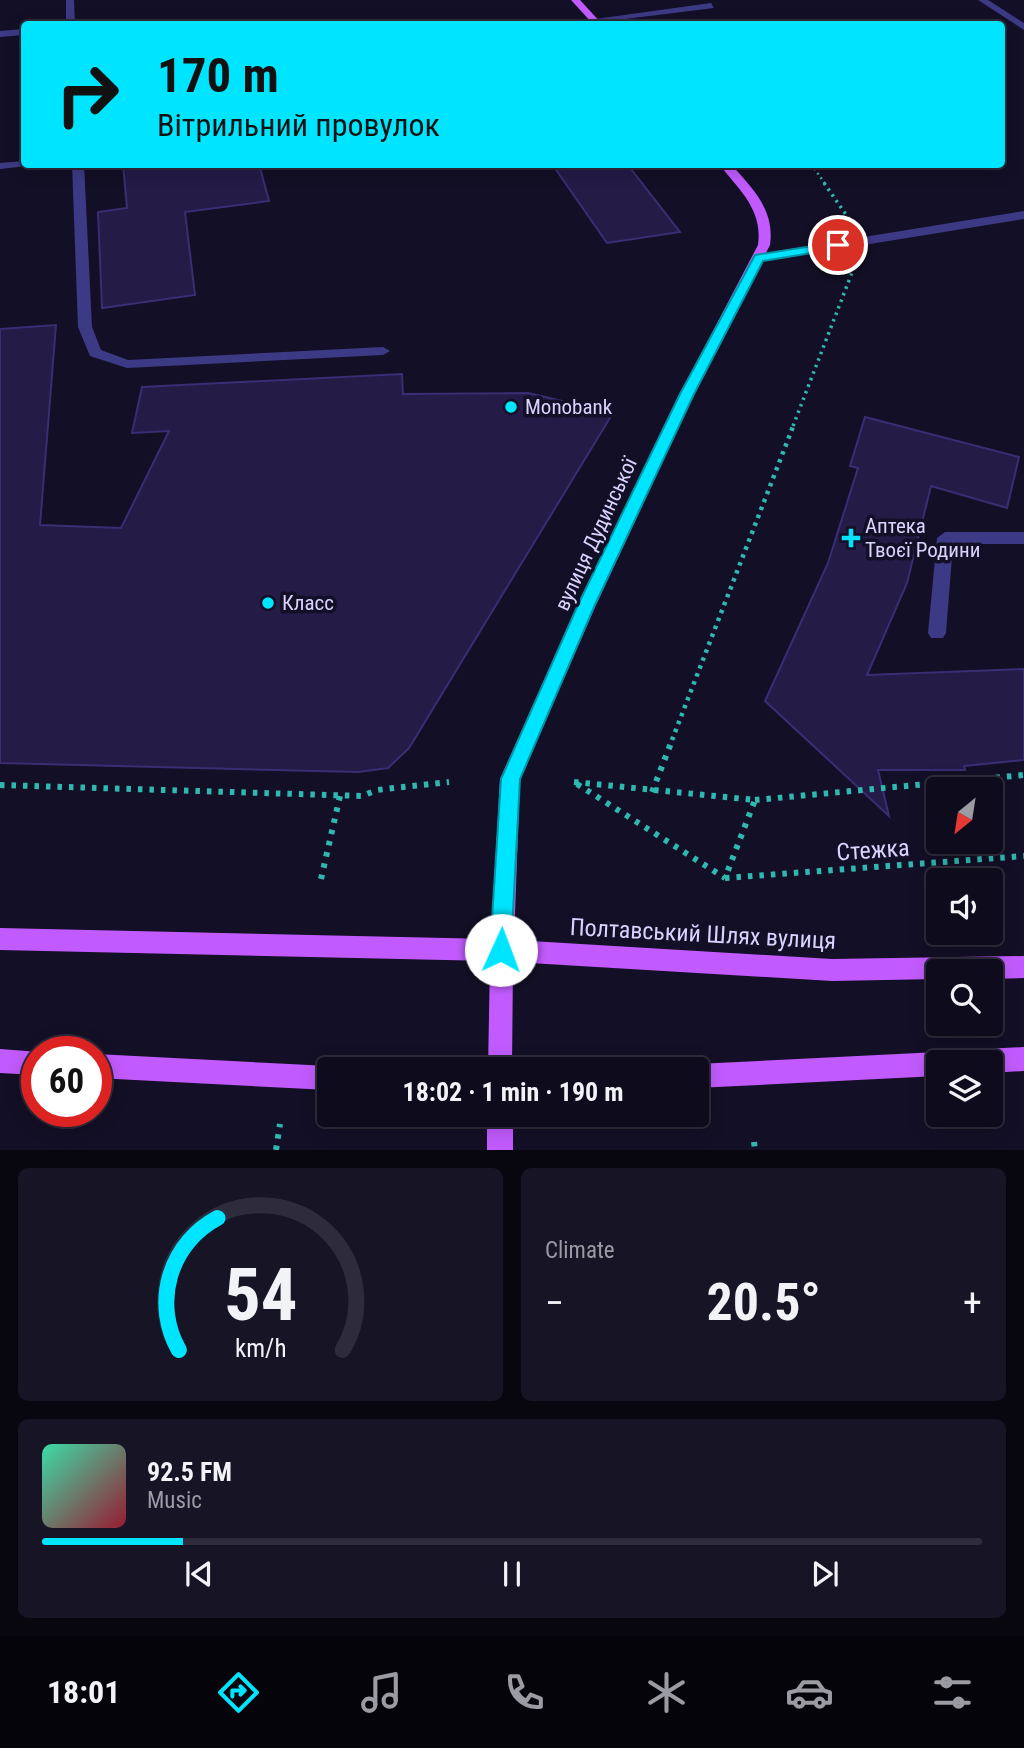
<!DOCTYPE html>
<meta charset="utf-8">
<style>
:root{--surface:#0e0b1c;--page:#171425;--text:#f1f3f6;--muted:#9b9ba3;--line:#2e2b3b;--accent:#00e5ff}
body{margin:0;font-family:"Roboto Condensed",sans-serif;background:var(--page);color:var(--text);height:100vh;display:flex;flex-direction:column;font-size:26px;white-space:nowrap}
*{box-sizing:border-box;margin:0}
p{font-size:23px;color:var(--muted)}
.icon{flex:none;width:38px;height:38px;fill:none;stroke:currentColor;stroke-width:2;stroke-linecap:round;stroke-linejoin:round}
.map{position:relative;height:1150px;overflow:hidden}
.panel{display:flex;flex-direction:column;gap:18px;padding:18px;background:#08060f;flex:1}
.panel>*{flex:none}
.top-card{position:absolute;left:21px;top:21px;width:984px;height:147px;border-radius:7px;box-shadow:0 4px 18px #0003,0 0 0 2px var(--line);background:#00e5ff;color:#111;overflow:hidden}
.needle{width:46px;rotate:210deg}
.tools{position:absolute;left:926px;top:777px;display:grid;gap:14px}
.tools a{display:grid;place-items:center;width:77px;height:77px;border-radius:7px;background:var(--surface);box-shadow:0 4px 18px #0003,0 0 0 2px var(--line);font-size:35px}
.speed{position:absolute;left:21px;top:1036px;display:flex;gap:14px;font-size:35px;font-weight:700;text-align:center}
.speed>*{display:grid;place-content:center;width:91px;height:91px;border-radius:50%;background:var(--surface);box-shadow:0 4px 18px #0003,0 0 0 2px var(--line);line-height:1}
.speed .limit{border:10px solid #d22;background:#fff;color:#111}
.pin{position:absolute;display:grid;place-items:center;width:60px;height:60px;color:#fff;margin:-30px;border:4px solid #fff;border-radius:50%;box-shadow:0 2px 7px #0007}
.me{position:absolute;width:77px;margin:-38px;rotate:2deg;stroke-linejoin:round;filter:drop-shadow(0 0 5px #0008)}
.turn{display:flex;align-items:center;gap:24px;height:147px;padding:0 21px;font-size:32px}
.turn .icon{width:91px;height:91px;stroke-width:2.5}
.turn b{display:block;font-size:49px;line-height:60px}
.big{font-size:52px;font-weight:700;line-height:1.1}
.panel .tile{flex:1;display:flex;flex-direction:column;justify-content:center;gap:10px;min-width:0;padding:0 24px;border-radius:10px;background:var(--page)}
.panel .dial{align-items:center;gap:0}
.dial svg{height:182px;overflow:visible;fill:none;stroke:var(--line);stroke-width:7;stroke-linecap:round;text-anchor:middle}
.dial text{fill:var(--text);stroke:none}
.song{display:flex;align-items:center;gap:21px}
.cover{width:84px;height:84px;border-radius:10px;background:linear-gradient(135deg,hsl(160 70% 55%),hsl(350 70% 35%))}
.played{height:7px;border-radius:4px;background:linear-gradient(90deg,var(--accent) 15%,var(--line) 15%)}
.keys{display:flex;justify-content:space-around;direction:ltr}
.heat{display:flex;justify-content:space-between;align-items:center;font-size:38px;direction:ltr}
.panel .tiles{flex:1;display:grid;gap:18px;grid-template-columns:1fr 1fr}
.tile:last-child{grid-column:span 2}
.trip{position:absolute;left:317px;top:1057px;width:392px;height:70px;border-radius:7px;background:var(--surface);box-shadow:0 4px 18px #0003,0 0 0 2px var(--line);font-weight:700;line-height:70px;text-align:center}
.menu{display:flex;height:112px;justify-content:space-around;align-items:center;background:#06040b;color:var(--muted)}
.menu .icon{width:49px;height:49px}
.menu .active{color:var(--accent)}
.menu b{font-size:32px;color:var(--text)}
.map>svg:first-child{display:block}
.building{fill:#241b47;stroke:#3b2d73;stroke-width:2}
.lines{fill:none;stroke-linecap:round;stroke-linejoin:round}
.path-far3{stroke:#2fb8b0;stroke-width:2.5;stroke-dasharray:2 3.5;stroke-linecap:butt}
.path-far2{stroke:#2fb8b0;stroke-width:3.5;stroke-dasharray:2.5 4.5;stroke-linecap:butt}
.path-far1{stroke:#2fb8b0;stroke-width:4.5;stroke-dasharray:3.5 5;stroke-linecap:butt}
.path{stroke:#2fb8b0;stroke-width:6;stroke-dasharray:4.5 7;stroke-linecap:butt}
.lane{fill:#3d3a85;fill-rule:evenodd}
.street{fill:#3d3a85;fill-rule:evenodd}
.primary{fill:#c25bff;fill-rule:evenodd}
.route{fill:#00e5ff;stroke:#0095a6;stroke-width:2}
.poi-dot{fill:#00e5ff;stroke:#130f26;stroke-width:2.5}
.labels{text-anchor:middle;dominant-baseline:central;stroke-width:7;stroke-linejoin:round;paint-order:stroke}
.poi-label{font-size:21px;fill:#d9d4ff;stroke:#130f26;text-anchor:start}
.street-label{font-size:21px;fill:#d9d4ff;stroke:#130f26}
.near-street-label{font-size:24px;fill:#d9d4ff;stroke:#130f26}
</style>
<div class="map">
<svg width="1024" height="1150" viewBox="0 0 1024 1150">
<rect width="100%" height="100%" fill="#130f26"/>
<g class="building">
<polygon points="123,164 259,164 269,201 185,212 195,295 102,308 98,212 127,208"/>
<polygon points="552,164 627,164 680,232 607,243"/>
<polygon points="56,325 40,525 121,528 169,431 132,433 142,387 402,374 403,394 528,393 613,413 409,748 388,768 358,772 0,763 0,329"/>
<polygon points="865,417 1019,457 1007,508 931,486 907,583 867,675 1024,669 1024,760 964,766 965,770 878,770 889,816 765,701 828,563 858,468 850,466"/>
</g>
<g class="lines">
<polyline class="path-far3" points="811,164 826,185"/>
<g class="path-far2">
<polyline points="824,183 849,219"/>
<polyline points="793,426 853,270"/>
</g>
<polyline class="path-far1" points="672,740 794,424"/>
<g class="path">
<polyline points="574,782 755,800 725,878"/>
<polyline points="577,784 725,878"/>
<polyline points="0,785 362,796 377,790 449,782"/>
<polyline points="652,792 673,738"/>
<polyline points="755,800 1024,775"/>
<polyline points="725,878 1024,856"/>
<polyline points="321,879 340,796"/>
<polyline points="754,1142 755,1150"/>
<polyline points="276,1150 280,1124"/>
</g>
<g class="lane">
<polygon points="66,0 74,0 75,24 66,24"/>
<polygon points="711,3 714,8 593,23 588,20"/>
<polygon points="24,29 24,35 0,37 0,31"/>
<polygon points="24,161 28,166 0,169 0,163"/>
<polygon points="72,164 84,164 92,327 101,350 128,360 383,347 390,351 383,355 127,368 90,356 78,327"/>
<polygon points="945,532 1024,532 1024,544 953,544 946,633 943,638 931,638 928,633 937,538"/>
</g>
<g class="street">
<polygon points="978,0 988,0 1024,23 1024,30"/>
<polygon points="1024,211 1024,219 759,262 753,258 759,254"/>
</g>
<g class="primary">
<polygon points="571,0 580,0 602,24 593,24"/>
<path d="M719 164H731C753 189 775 210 770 245L694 394 595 607 520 779 514 940 832 959 1024 956V978L990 979V971H938V979L832 981 513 962 512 1069H488L490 961 0 950V928L491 939 500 779 577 607 680 394 758 245C763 209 739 190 719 164Z"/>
<polygon points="1024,1047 1024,1071 990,1073 990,1062 952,1062 955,1053 964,1050"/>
<polygon points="0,1049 40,1052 37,1052 37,1075 0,1073"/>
<polygon points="938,1052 947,1055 950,1062 938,1062 938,1076 696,1088 696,1069 686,1069 696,1064"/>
<polygon points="96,1054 329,1066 338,1069 329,1069 329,1090 96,1078"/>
<rect x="487" y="1115" width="26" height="35"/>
</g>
</g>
<polygon class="route" points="838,242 843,245 842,248 763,261 694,394 594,607 520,779 511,950 508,957 501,960 493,957 490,950 501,779 577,607 680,394 755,255"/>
<g class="poi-dot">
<circle cx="511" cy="407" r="7"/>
<path d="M847.5 527.5h7v7h7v7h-7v7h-7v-7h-7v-7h7z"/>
<circle cx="268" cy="603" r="7"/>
</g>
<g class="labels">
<g class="poi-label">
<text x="525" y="407">Monobank</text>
<text x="865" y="526">Аптека<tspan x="865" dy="24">Твоєї Родини</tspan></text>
<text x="282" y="603">Класс</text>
</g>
<g class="street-label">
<text transform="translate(596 534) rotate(-65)">вулиця Дудинської</text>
</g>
<g class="near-street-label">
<text transform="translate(873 850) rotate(-4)">Стежка</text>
<text transform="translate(703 934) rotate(3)">Полтавський Шлях вулиця</text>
</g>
</g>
</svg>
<div class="tools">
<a><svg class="needle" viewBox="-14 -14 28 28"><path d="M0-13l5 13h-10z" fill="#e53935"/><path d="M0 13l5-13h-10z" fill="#9b9ba3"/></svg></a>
<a><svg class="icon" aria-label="sound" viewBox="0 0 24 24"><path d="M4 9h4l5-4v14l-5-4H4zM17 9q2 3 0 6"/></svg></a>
<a><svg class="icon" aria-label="search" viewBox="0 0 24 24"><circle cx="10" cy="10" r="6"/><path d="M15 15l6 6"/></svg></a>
<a><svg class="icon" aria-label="layers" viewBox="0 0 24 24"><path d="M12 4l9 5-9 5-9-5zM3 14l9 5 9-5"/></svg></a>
</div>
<div class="speed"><div class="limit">60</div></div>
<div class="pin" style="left:838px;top:245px;background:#d93025"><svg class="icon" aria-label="arrive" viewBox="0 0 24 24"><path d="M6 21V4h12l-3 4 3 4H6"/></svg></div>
<svg class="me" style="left:501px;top:950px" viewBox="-20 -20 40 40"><circle r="19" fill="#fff"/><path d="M0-13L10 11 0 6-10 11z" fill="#00e5ff"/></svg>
<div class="trip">18:02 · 1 min · 190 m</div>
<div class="top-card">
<div class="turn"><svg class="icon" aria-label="right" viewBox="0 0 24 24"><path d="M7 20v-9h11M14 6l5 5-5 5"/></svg><div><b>170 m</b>Вітрильний провулок</div></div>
</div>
</div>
<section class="panel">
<div class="tiles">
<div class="tile dial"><svg viewBox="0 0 100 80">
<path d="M14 69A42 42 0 1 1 86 69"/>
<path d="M14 69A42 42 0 0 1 31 11" stroke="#00e5ff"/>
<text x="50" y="56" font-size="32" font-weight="700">54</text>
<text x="50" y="72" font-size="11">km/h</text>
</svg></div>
<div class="tile"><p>Climate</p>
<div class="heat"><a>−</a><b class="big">20.5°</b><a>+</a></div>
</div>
<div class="tile">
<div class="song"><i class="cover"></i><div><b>92.5 FM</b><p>Music</p></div></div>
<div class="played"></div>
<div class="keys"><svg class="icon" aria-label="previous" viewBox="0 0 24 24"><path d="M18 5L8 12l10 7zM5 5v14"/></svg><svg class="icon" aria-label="pause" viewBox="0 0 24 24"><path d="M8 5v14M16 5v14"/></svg><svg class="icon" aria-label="next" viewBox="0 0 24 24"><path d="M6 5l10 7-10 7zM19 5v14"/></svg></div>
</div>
</div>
</section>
<nav class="menu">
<b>18:01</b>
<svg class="icon active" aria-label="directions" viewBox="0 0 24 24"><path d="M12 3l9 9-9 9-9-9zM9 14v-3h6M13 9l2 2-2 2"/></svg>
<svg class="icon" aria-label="music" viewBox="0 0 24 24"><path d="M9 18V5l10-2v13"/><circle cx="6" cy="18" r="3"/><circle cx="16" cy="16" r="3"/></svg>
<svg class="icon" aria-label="phone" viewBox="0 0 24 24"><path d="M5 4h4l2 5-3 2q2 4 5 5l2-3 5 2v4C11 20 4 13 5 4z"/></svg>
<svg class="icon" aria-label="climate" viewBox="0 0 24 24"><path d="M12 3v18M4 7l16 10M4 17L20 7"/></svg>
<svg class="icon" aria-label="car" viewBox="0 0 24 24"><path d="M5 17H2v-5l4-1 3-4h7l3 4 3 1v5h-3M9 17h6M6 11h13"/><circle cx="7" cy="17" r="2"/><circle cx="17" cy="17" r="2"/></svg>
<svg class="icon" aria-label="filters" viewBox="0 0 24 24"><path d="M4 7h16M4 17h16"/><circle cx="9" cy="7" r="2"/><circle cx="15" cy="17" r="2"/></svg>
</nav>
